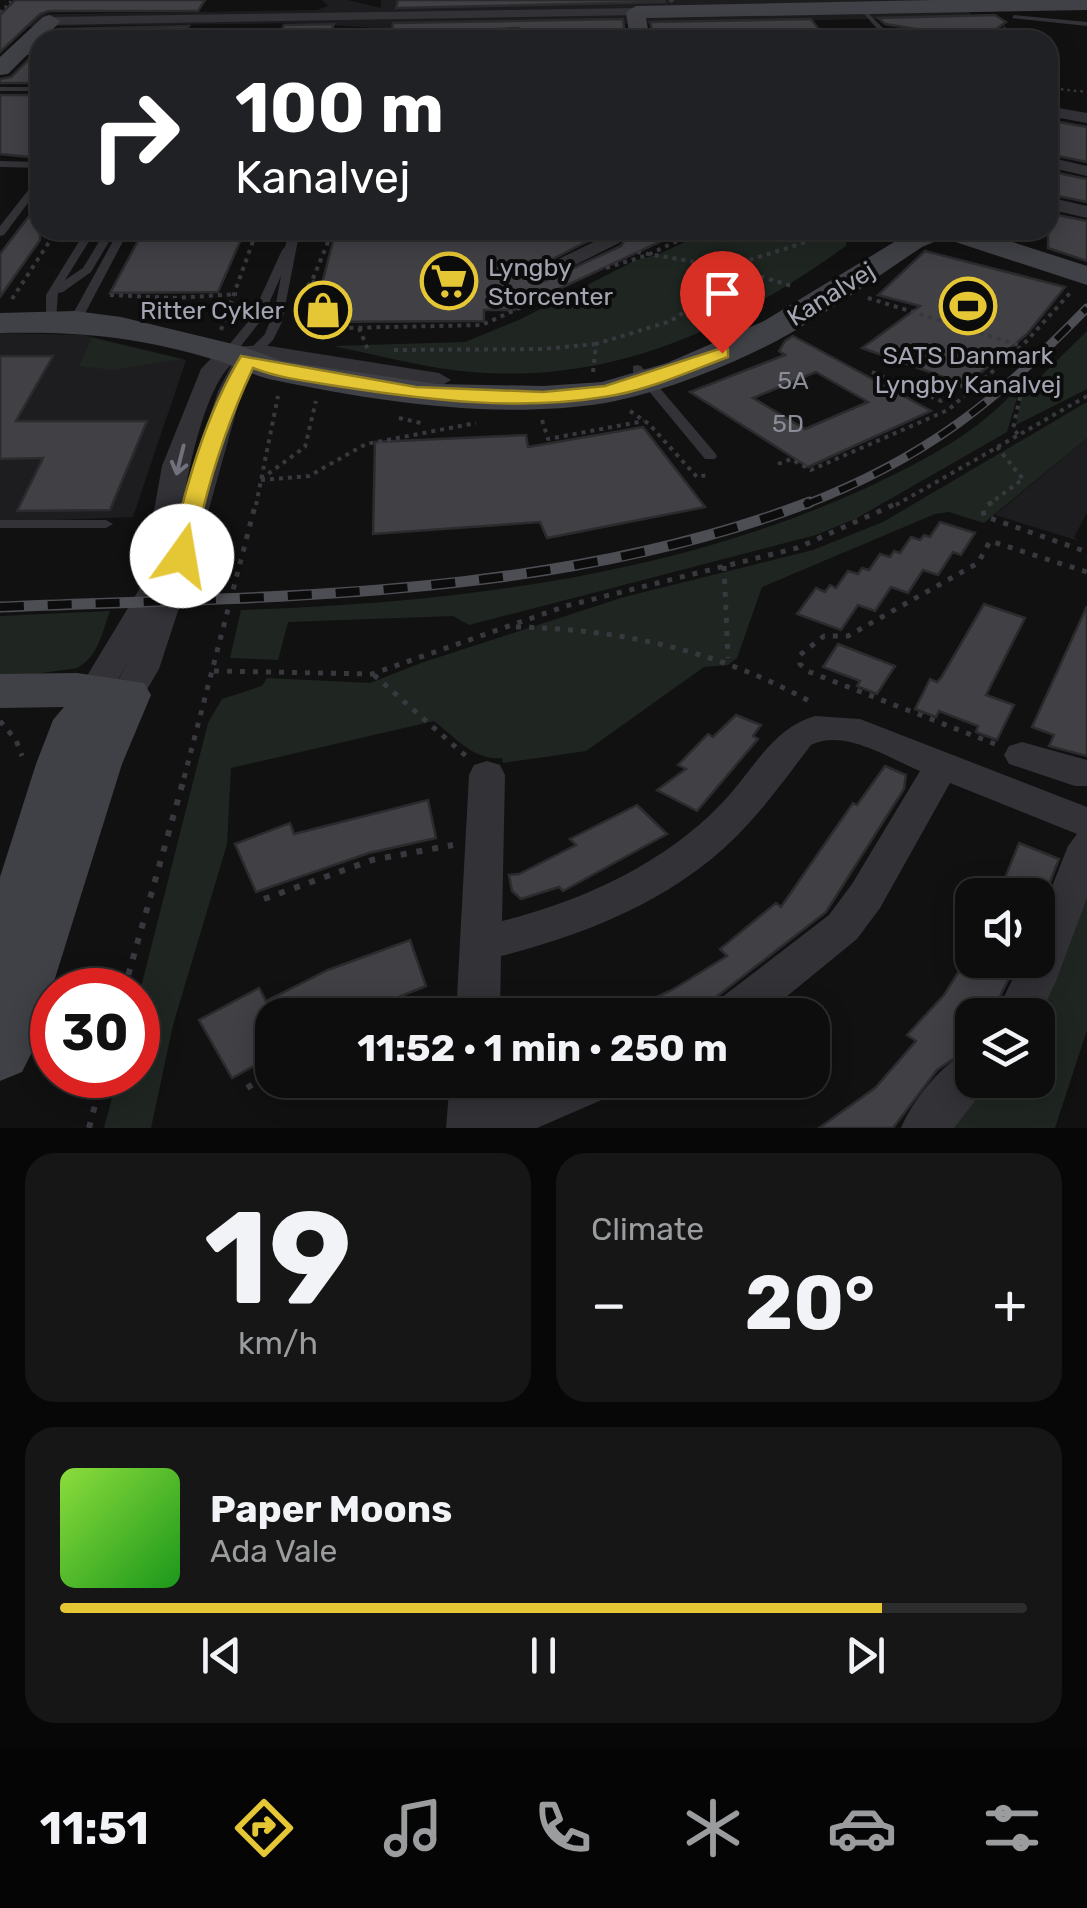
<!DOCTYPE html>
<meta charset="utf-8">
<style>
:root{--surface:#0d0d0e;--page:#161617;--text:#f1f3f6;--muted:#9a9c9e;--line:#2d2d2e;--accent:#e5c635}
body{margin:0;font-family:Rubik,sans-serif;background:var(--page);color:var(--text);height:100vh;display:flex;flex-direction:column;font-size:38px;white-space:nowrap}
*{box-sizing:border-box;margin:0}
p{font-size:32px;color:var(--muted)}
.icon{flex:none;width:55px;height:55px;fill:none;stroke:currentColor;stroke-width:2;stroke-linecap:round;stroke-linejoin:round}
.map{position:relative;height:1128px;overflow:hidden}
.details{display:flex;flex-direction:column;gap:25px;padding:25px;background:#070708;flex:1}
.details>*{flex:none}
.guide{position:absolute;left:30px;top:30px;width:1028px;height:210px;border-radius:30px;box-shadow:0 5px 25px #0003,0 0 0 2px var(--line);background:#202124;color:#fff;overflow:hidden}
.buttons{position:absolute;left:955px;top:878px;display:grid;gap:20px}
.buttons a{display:grid;place-items:center;width:100px;height:100px;border-radius:20px;background:var(--surface);box-shadow:0 5px 25px #0003,0 0 0 2px var(--line);font-size:50px}
.speed{position:absolute;left:30px;top:968px;display:flex;gap:20px;font-size:50px;font-weight:700;text-align:center}
.speed>*{display:grid;place-content:center;width:130px;height:130px;border-radius:50%;background:var(--surface);box-shadow:0 5px 25px #0003,0 0 0 2px var(--line);line-height:1}
.speed .limit{border:15px solid #d22;background:#fff;color:#111}
.pin{position:absolute;display:grid;place-items:center;width:85px;height:85px;color:#fff;margin:-102px -42px;border-radius:50% 50% 50% 0;rotate:-45deg;box-shadow:0 0 10px #0007}
.pin .icon{rotate:45deg}
.me{position:absolute;width:110px;margin:-55px;rotate:13deg;stroke-linejoin:round;filter:drop-shadow(0 0 8px #0008)}
.turn{display:flex;align-items:center;gap:35px;height:210px;padding:0 40px;font-size:45px}
.turn .icon{width:130px;height:130px;stroke-width:2.5}
.turn b{display:block;font-size:70px;line-height:85px}
.big{font-size:75px;font-weight:700;line-height:1.1}
.details .widget{flex:1;display:flex;flex-direction:column;justify-content:center;gap:15px;min-width:0;padding:0 35px;border-radius:30px;background:var(--page)}
.details .dial{align-items:center;gap:0}
.dial b{font-size:130px;line-height:1}
.song{display:flex;align-items:center;gap:30px}
.cover{width:120px;height:120px;border-radius:15px;background:linear-gradient(135deg,hsl(90 70% 55%),hsl(120 70% 35%))}
.played{height:10px;border-radius:5px;background:linear-gradient(90deg,var(--accent) 85%,var(--line) 85%)}
.keys{display:flex;justify-content:space-around;direction:ltr}
.heat{display:flex;justify-content:space-between;align-items:center;font-size:55px;direction:ltr}
.details .tiles{flex:1;display:grid;gap:25px;grid-template-columns:1fr 1fr}
.widget:last-child{grid-column:span 2}
.trip{position:absolute;left:255px;top:998px;width:575px;height:100px;border-radius:30px;background:var(--surface);box-shadow:0 5px 25px #0003,0 0 0 2px var(--line);font-weight:700;line-height:100px;text-align:center}
.menu{display:flex;height:160px;justify-content:space-around;align-items:center;background:#050506;color:var(--muted)}
.menu .icon{width:70px;height:70px}
.menu .selected{color:var(--accent)}
.menu b{font-size:45px;color:var(--text)}
.map>svg:first-child{display:block}
.built{fill:#1d1d1f}
.green{fill:#1f2621}
.building{fill:#404045;stroke:#2b2b2e;stroke-width:2.5;fill-rule:evenodd}
.lines{fill:none;stroke-linecap:round;stroke-linejoin:round}
.path-far3{stroke:#38393e;stroke-width:2.5;stroke-dasharray:2.5 4;stroke-linecap:butt}
.path-far2{stroke:#38393e;stroke-width:4;stroke-dasharray:4 5;stroke-linecap:butt}
.path-far1{stroke:#38393e;stroke-width:5;stroke-dasharray:5 8;stroke-linecap:butt}
.path{stroke:#38393e;stroke-width:6;stroke-dasharray:6 10;stroke-linecap:butt}
.lane{fill:#323237;fill-rule:evenodd}
.street{fill:#323237;fill-rule:evenodd}
.secondary{fill:#404146;fill-rule:evenodd}
.rail-far1-casing{stroke:#4d4e53;stroke-width:9}
.rail-casing{stroke:#4d4e53;stroke-width:11}
.rail-far1{stroke:#0c0c0d;stroke-width:6;stroke-dasharray:19;stroke-linecap:butt}
.rail{stroke:#0c0c0d;stroke-width:8;stroke-dasharray:24;stroke-linecap:butt}
.oneway{stroke:#70717b}
.route{fill:#e5c635;stroke:#958122;stroke-width:2.5}
.labels{text-anchor:middle;dominant-baseline:central;stroke-width:8;stroke-linejoin:round;paint-order:stroke}
.far-poi-label{font-size:25px;fill:#a3a5b2;stroke:#0c0c0d;text-anchor:start}
.far-street-label{font-size:25px;fill:#a3a5b2;stroke:#0c0c0d}
.number-label{font-size:25px;fill:#8a8c97}
</style>
<div class="map">
<svg width="1087" height="1128" viewBox="0 0 1087 1128">
<rect width="100%" height="100%" fill="#111112"/>
<g class="built">
<polygon points="322,0 348,0 381,8 381,0 946,0 968,10 972,17 389,29 304,23 0,27 0,15 317,10 328,6"/>
<polygon points="0,333 84,335 186,360 133,517 0,522"/>
<polygon points="1087,438 1087,513 1074,537 1079,541 995,515"/>
</g>
<g class="green">
<path d="M710 230H854L847 234 846 246C720 336 597 392 438 368 403 362 368 353 333 346L465 342 521 319 636 260 657 255Z"/>
<polygon points="1087,331 1087,389 1016,425 1022,395"/>
<polygon points="92,338 182,359 112,370 79,366"/>
<path d="M1010 396 1017 398 1007 432 857 518 816 535 469 625 453 616 288 622 278 660 230 658 241 610C452 603 670 577 864 489 915 465 970 438 1010 396Z"/>
<path d="M1087 402V438L984 523 949 512 935 514 762 587 737 658 728 665 704 667 586 751 503 763 502 758C474 761 455 737 434 721L231 768 227 844 173 1025 151 1128H104L118 1075H138V999L208 723 222 699 262 686 267 678 370 683 421 663 624 597 813 550 883 522Z"/>
<path d="M110 611C102 632 99 656 77 668L0 679V616Z"/>
<polygon points="1087,878 1087,1030 1055,1128 943,1128 981,1080 1038,1080 1038,1015"/>
</g>
<g class="building">
<polygon points="15,0 205,0 198,11 49,11 40,14 0,52 0,15"/>
<polygon points="398,0 664,0 665,2 396,8"/>
<polygon points="995,15 1006,22 981,40 885,24 878,18"/>
<polygon points="623,19 626,40 520,40 526,36 519,28 391,34 393,23"/>
<polygon points="811,19 824,36 814,36 817,40 768,40 763,32 654,40 650,22"/>
<polygon points="334,24 328,40 277,40 284,25"/>
<polygon points="189,26 180,40 47,40 59,29"/>
<polygon points="29,59 40,59 40,83 0,83 0,79 11,77"/>
<polygon points="0,95 40,95 40,158 0,154"/>
<polygon points="1048,120 1087,127 1087,162 1048,154"/>
<polygon points="1048,171 1087,179 1087,202 1048,194"/>
<polygon points="40,202 40,240 0,297 0,254"/>
<polygon points="1048,213 1087,221 1087,261 1048,248"/>
<polygon points="144,230 245,230 218,292 110,293"/>
<polygon points="336,230 610,230 531,270 545,281 621,246 626,238 614,230 685,230 514,310 484,310 484,321 312,322"/>
<polygon points="925,251 1065,287 1027,334 966,385 862,348 920,306 878,295"/>
<path d="M793 336 810 345 931 411 808 467 690 392 785 355 779 351 785 341ZM816 372 868 402 805 429 753 398Z"/>
<polygon points="0,356 53,356 16,421 147,421 110,510 17,511 43,458 0,459"/>
<polygon points="643,427 705,507 547,538 540,522 373,534 375,442 526,435 528,447"/>
<polygon points="940,522 975,533 961,555 953,552 938,575 923,570 908,593 891,587 875,611 858,605 841,630 797,614 816,588 825,592 830,585 836,588 848,571 858,574 862,568 869,570 880,554 890,557 894,551 900,553 911,537 920,540 924,535 930,537"/>
<polygon points="984,604 1025,618 986,695 1014,705 997,740 976,732 978,726 939,711 936,717 915,709 930,679 937,682 941,678"/>
<polygon points="1087,606 1087,756 1049,746 1054,735 1032,727"/>
<polygon points="838,644 895,666 877,694 857,686 860,681 823,667"/>
<polygon points="736,715 761,725 753,736 758,739 697,811 657,790 686,769 678,765 708,734 713,737"/>
<polygon points="885,766 906,775 904,789 826,912 715,998 702,1015 616,1015 672,990 727,956 720,949 776,903 781,907 853,803 857,805"/>
<polygon points="428,800 436,838 369,853 256,892 235,844 290,823 294,834"/>
<polygon points="637,805 667,834 563,891 559,887 521,899 512,891 509,875 519,874 576,845 570,839"/>
<polygon points="1019,843 1059,859 1038,913 1038,895 1018,895 1001,888"/>
<polygon points="410,940 426,986 354,1015 272,1015 272,1056 232,1078 199,1020 259,988 266,1001 328,970"/>
<polygon points="966,960 1018,960 991,1015 972,1015 972,1046 937,1070 893,1128 819,1128 875,1088 916,1041 907,1035 944,995"/>
</g>
<g class="lines">
<g class="path-far3">
<polyline points="0,12 12,0"/>
<polyline points="989,40 1005,27"/>
<polyline points="1048,88 1087,92"/>
</g>
<g class="path-far2">
<polyline points="637,252 736,269 795,287"/>
<polyline points="606,268 648,255 700,230"/>
<polyline points="312,281 317,285 303,329 482,325 555,292"/>
<polyline points="302,293 312,281 333,230"/>
<polyline points="110,295 176,298 237,294"/>
<polyline points="868,298 1022,346"/>
<polyline points="12,299 57,230"/>
<polyline points="359,328 368,350"/>
<polyline points="221,330 257,230"/>
<polyline points="394,350 543,349 596,344"/>
<polyline points="593,372 596,344 671,321 716,290 743,262 803,243 828,230"/>
<polyline points="872,372 941,401 961,386 973,390"/>
<polyline points="630,411 649,424 697,477 707,475"/>
<polyline points="399,418 425,424"/>
<polyline points="542,420 548,439 644,421"/>
<polyline points="1018,434 1013,429 1020,397"/>
<polyline points="778,464 791,459 811,470 948,410 1022,346 1070,293"/>
<polyline points="261,479 305,447 316,401"/>
<polyline points="261,480 309,476 366,444 476,423"/>
<polyline points="256,505 278,396"/>
<polyline points="896,505 1087,396"/>
<polyline points="988,505 1023,479 997,447"/>
</g>
<g class="path-far1">
<polyline points="992,502 983,509 984,516 1087,552"/>
<polyline points="724,566 728,658"/>
<path d="M516 627C622 629 718 651 811 702"/>
<polyline points="214,671 372,674 566,606 797,548 900,502"/>
<polyline points="374,675 467,757"/>
<polyline points="0,721 16,740 22,756"/>
<polyline points="995,744 807,671 800,664 800,655 824,636 848,636 978,563 990,541 1087,572"/>
<polyline points="184,778 256,502"/>
</g>
<g class="path">
<polyline points="264,899 372,860 453,845"/>
<polyline points="124,990 185,775"/>
<polyline points="383,1015 443,996"/>
<polyline points="247,1088 272,1072"/>
<polyline points="89,1128 103,1075"/>
</g>
<g class="lane">
<polygon points="668,0 674,0 674,1 671,3"/>
<polygon points="859,8 863,8 883,28 953,40 934,40 879,31"/>
<polygon points="1014,15 1087,22 1087,26 1012,18"/>
<polygon points="519,32 522,36 482,40 493,33"/>
<polygon points="854,34 883,38 887,40 851,38"/>
<polygon points="18,51 40,51 40,55 15,55"/>
<rect x="0" y="87" width="40" height="4"/>
<polygon points="0,161 40,162 40,168 0,167"/>
<polygon points="40,178 40,187 4,235 0,236 0,226 37,179"/>
<polygon points="86,230 96,230 65,280 83,268 106,230 116,230 91,272 63,292 58,293 56,321 54,323 46,323 46,295"/>
<polygon points="119,230 129,230 81,321 79,323 71,323 69,321"/>
<polygon points="290,230 300,230 282,322 273,340 252,361 244,361 244,355 265,334 275,309 281,276 262,319 233,356 225,356 225,350 251,318 282,250 285,247"/>
<polygon points="637,365 641,366 715,453 717,456 715,459 705,459 633,372 633,366"/>
<polygon points="0,520 106,520 113,524 106,528 0,528"/>
</g>
<g class="street">
<polygon points="636,8 641,9 641,15 50,25 43,21 50,17"/>
<polygon points="1048,106 1087,113 1087,123 1048,116"/>
<polygon points="1048,157 1087,166 1087,176 1048,167"/>
<polygon points="1048,197 1087,206 1087,218 1048,209"/>
<polygon points="612,233 622,239 619,243 553,276 545,277 534,271"/>
<path d="M263 345 439 373 451 380 439 387 258 360 242 391 198 548 193 554 176 555 171 587 179 589 183 596 159 669 139 703 127 707 115 703 110 695 128 662 96 718 84 721 72 718 67 709 140 588 162 466 201 369 221 348ZM232 364 218 391 185 494C190 461 207 386 232 364Z"/>
<path d="M815 716 860 719 1087 807V898L1056 981 1038 1019V1015H995L1022 960H1038V922L1068 846 1077 834 950 783 880 908 857 939 764 1015H710L717 1001 829 915 852 884 920 771C890 759 844 728 811 745 791 771 771 799 749 823 685 895 592 933 501 956L500 1015H456L469 775 474 765 487 761 500 765 505 775 502 921C582 901 664 864 722 803 752 772 772 728 815 716Z"/>
<polygon points="1022,742 1087,760 1087,786 1075,786 1009,764 1004,755 1009,746"/>
<path d="M972 1050V1080H991L954 1128H901C913 1100 943 1061 972 1050Z"/>
<polygon points="450,1080 496,1080 495,1094 521,1090 545,1080 620,1080 613,1095 537,1128 446,1128"/>
</g>
<g class="secondary">
<polygon points="934,0 1087,0 1087,10 646,18 650,40 630,40 626,12 636,6"/>
<polygon points="50,15 60,21 57,25 8,74 0,75 0,57 43,17"/>
<path d="M914 230H975L1087 266V285L943 238 922 247C878 276 835 308 789 334 738 363 662 393 605 403 498 420 379 402 274 380 254 376 236 366 216 360 139 337 80 331 0 333V313L75 311 121 317 241 346 282 361 437 384 543 386 602 382 667 363 764 321Z"/>
<polygon points="77,673 144,683 151,695 122,764 32,1052 22,1072 0,1081 0,877 36,764 53,720 64,707 0,708 0,674"/>
</g>
<g class="rail-far1-casing">
<path id="rail-far1" d="M804 505C926 458 997 401 1087 308"/>
</g>
<g class="rail-casing">
<path id="rail" d="M0 607C271 596 553 600 810 502"/>
</g>
<use href="#rail-far1" class="rail-far1"/>
<use href="#rail" class="rail"/>
</g>
<defs><path id="oneway-shaft" d="M-6 0H5M1.5-3L5.5 0L1.5 3" fill="none" stroke-width="1.6" stroke-linecap="round" stroke-linejoin="round" transform="scale(2.5)"/></defs>
<use class="oneway" href="#oneway-shaft" transform="translate(180 460) rotate(104)"/>
<path class="route" d="M722 348 728 349V357C688 372 647 391 604 397 519 411 427 400 343 387 313 382 281 379 253 368 225 428 205 491 193 556L182 563 170 556C185 489 205 415 241 356L416 387 543 392 605 386Z"/>
<defs>
<g id="supermarket-ring" transform="scale(2.875)"><circle r="9.5" fill="#0c0c0d" stroke="#e5c635" stroke-width="1.5"/><path d="M-6-5.5h2.5l.6 2H6L4.5 2H-2.5L-4.4-4H-6ZM-1.5 3.2a1.3 1.3 0 1 0 .1 0ZM3 3.2a1.3 1.3 0 1 0 .1 0Z" fill="#e5c635"/></g>
<g id="stadium-ring" transform="scale(2.875)"><circle r="9.5" fill="#0c0c0d" stroke="#e5c635" stroke-width="1.5"/><path d="M0-5a6.5 5 0 1 0 0 10a6.5 5 0 1 0 0-10ZM-3.5-1.8h7v3.6h-7Z" fill="#e5c635"/></g>
<g id="shop-ring" transform="scale(2.875)"><circle r="9.5" fill="#0c0c0d" stroke="#e5c635" stroke-width="1.5"/><path d="M-5-2.5h2.3a2.7 3.5 0 0 1 5.4 0H5L5.5 6h-11ZM-1.5-2.5h3a1.5 2.3 0 0 0-3 0Z" fill="#e5c635"/></g>
</defs>
<g fill-rule="evenodd">
<use href="#supermarket-ring" x="449" y="281"/>
<use href="#stadium-ring" x="968" y="306"/>
<use href="#shop-ring" x="323" y="310"/>
</g>
<g class="labels">
<g class="far-poi-label">
<text x="488" y="267">Lyngby<tspan x="488" dy="29">Storcenter</tspan></text>
<text x="284" y="310" text-anchor="end">Ritter Cykler</text>
<text x="968" y="355" text-anchor="middle">SATS Danmark<tspan x="968" dy="29">Lyngby Kanalvej</tspan></text>
</g>
<g class="far-street-label">
<text transform="translate(831 294) rotate(-32)">Kanalvej</text>
</g>
<g class="number-label">
<text x="793" y="380">5A</text>
<text x="788" y="423">5D</text>
</g>
</g>
</svg>
<div class="buttons">
<a><svg class="icon" aria-label="sound" viewBox="0 0 24 24"><path d="M4 9h4l5-4v14l-5-4H4zM17 9q2 3 0 6"/></svg></a>
<a><svg class="icon" aria-label="layers" viewBox="0 0 24 24"><path d="M12 4l9 5-9 5-9-5zM3 14l9 5 9-5"/></svg></a>
</div>
<div class="speed"><div class="limit">30</div></div>
<div class="pin" style="left:722px;top:353px;background:#d93025"><svg class="icon" aria-label="arrive" viewBox="0 0 24 24"><path d="M6 21V4h12l-3 4 3 4H6"/></svg></div>
<svg class="me" style="left:182px;top:556px" viewBox="-20 -20 40 40"><circle r="19" fill="#fff"/><path d="M0-13L10 11 0 6-10 11z" fill="#e5c635"/></svg>
<div class="trip">11:52 · 1 min · 250 m</div>
<div class="guide">
<div class="turn"><svg class="icon" aria-label="right" viewBox="0 0 24 24"><path d="M7 20v-9h11M14 6l5 5-5 5"/></svg><div><b>100 m</b>Kanalvej</div></div>
</div>
</div>
<section class="details">
<div class="tiles">
<div class="widget dial"><b>19</b><p>km/h</p></div>
<div class="widget"><p>Climate</p>
<div class="heat"><a>−</a><b class="big">20°</b><a>+</a></div>
</div>
<div class="widget">
<div class="song"><i class="cover"></i><div><b>Paper Moons</b><p>Ada Vale</p></div></div>
<div class="played"></div>
<div class="keys"><svg class="icon" aria-label="previous" viewBox="0 0 24 24"><path d="M18 5L8 12l10 7zM5 5v14"/></svg><svg class="icon" aria-label="pause" viewBox="0 0 24 24"><path d="M8 5v14M16 5v14"/></svg><svg class="icon" aria-label="next" viewBox="0 0 24 24"><path d="M6 5l10 7-10 7zM19 5v14"/></svg></div>
</div>
</div>
</section>
<nav class="menu">
<b>11:51</b>
<svg class="icon selected" aria-label="directions" viewBox="0 0 24 24"><path d="M12 3l9 9-9 9-9-9zM9 14v-3h6M13 9l2 2-2 2"/></svg>
<svg class="icon" aria-label="music" viewBox="0 0 24 24"><path d="M9 18V5l10-2v13"/><circle cx="6" cy="18" r="3"/><circle cx="16" cy="16" r="3"/></svg>
<svg class="icon" aria-label="phone" viewBox="0 0 24 24"><path d="M5 4h4l2 5-3 2q2 4 5 5l2-3 5 2v4C11 20 4 13 5 4z"/></svg>
<svg class="icon" aria-label="climate" viewBox="0 0 24 24"><path d="M12 3v18M4 7l16 10M4 17L20 7"/></svg>
<svg class="icon" aria-label="car" viewBox="0 0 24 24"><path d="M5 17H2v-5l4-1 3-4h7l3 4 3 1v5h-3M9 17h6M6 11h13"/><circle cx="7" cy="17" r="2"/><circle cx="17" cy="17" r="2"/></svg>
<svg class="icon" aria-label="filters" viewBox="0 0 24 24"><path d="M4 7h16M4 17h16"/><circle cx="9" cy="7" r="2"/><circle cx="15" cy="17" r="2"/></svg>
</nav>
